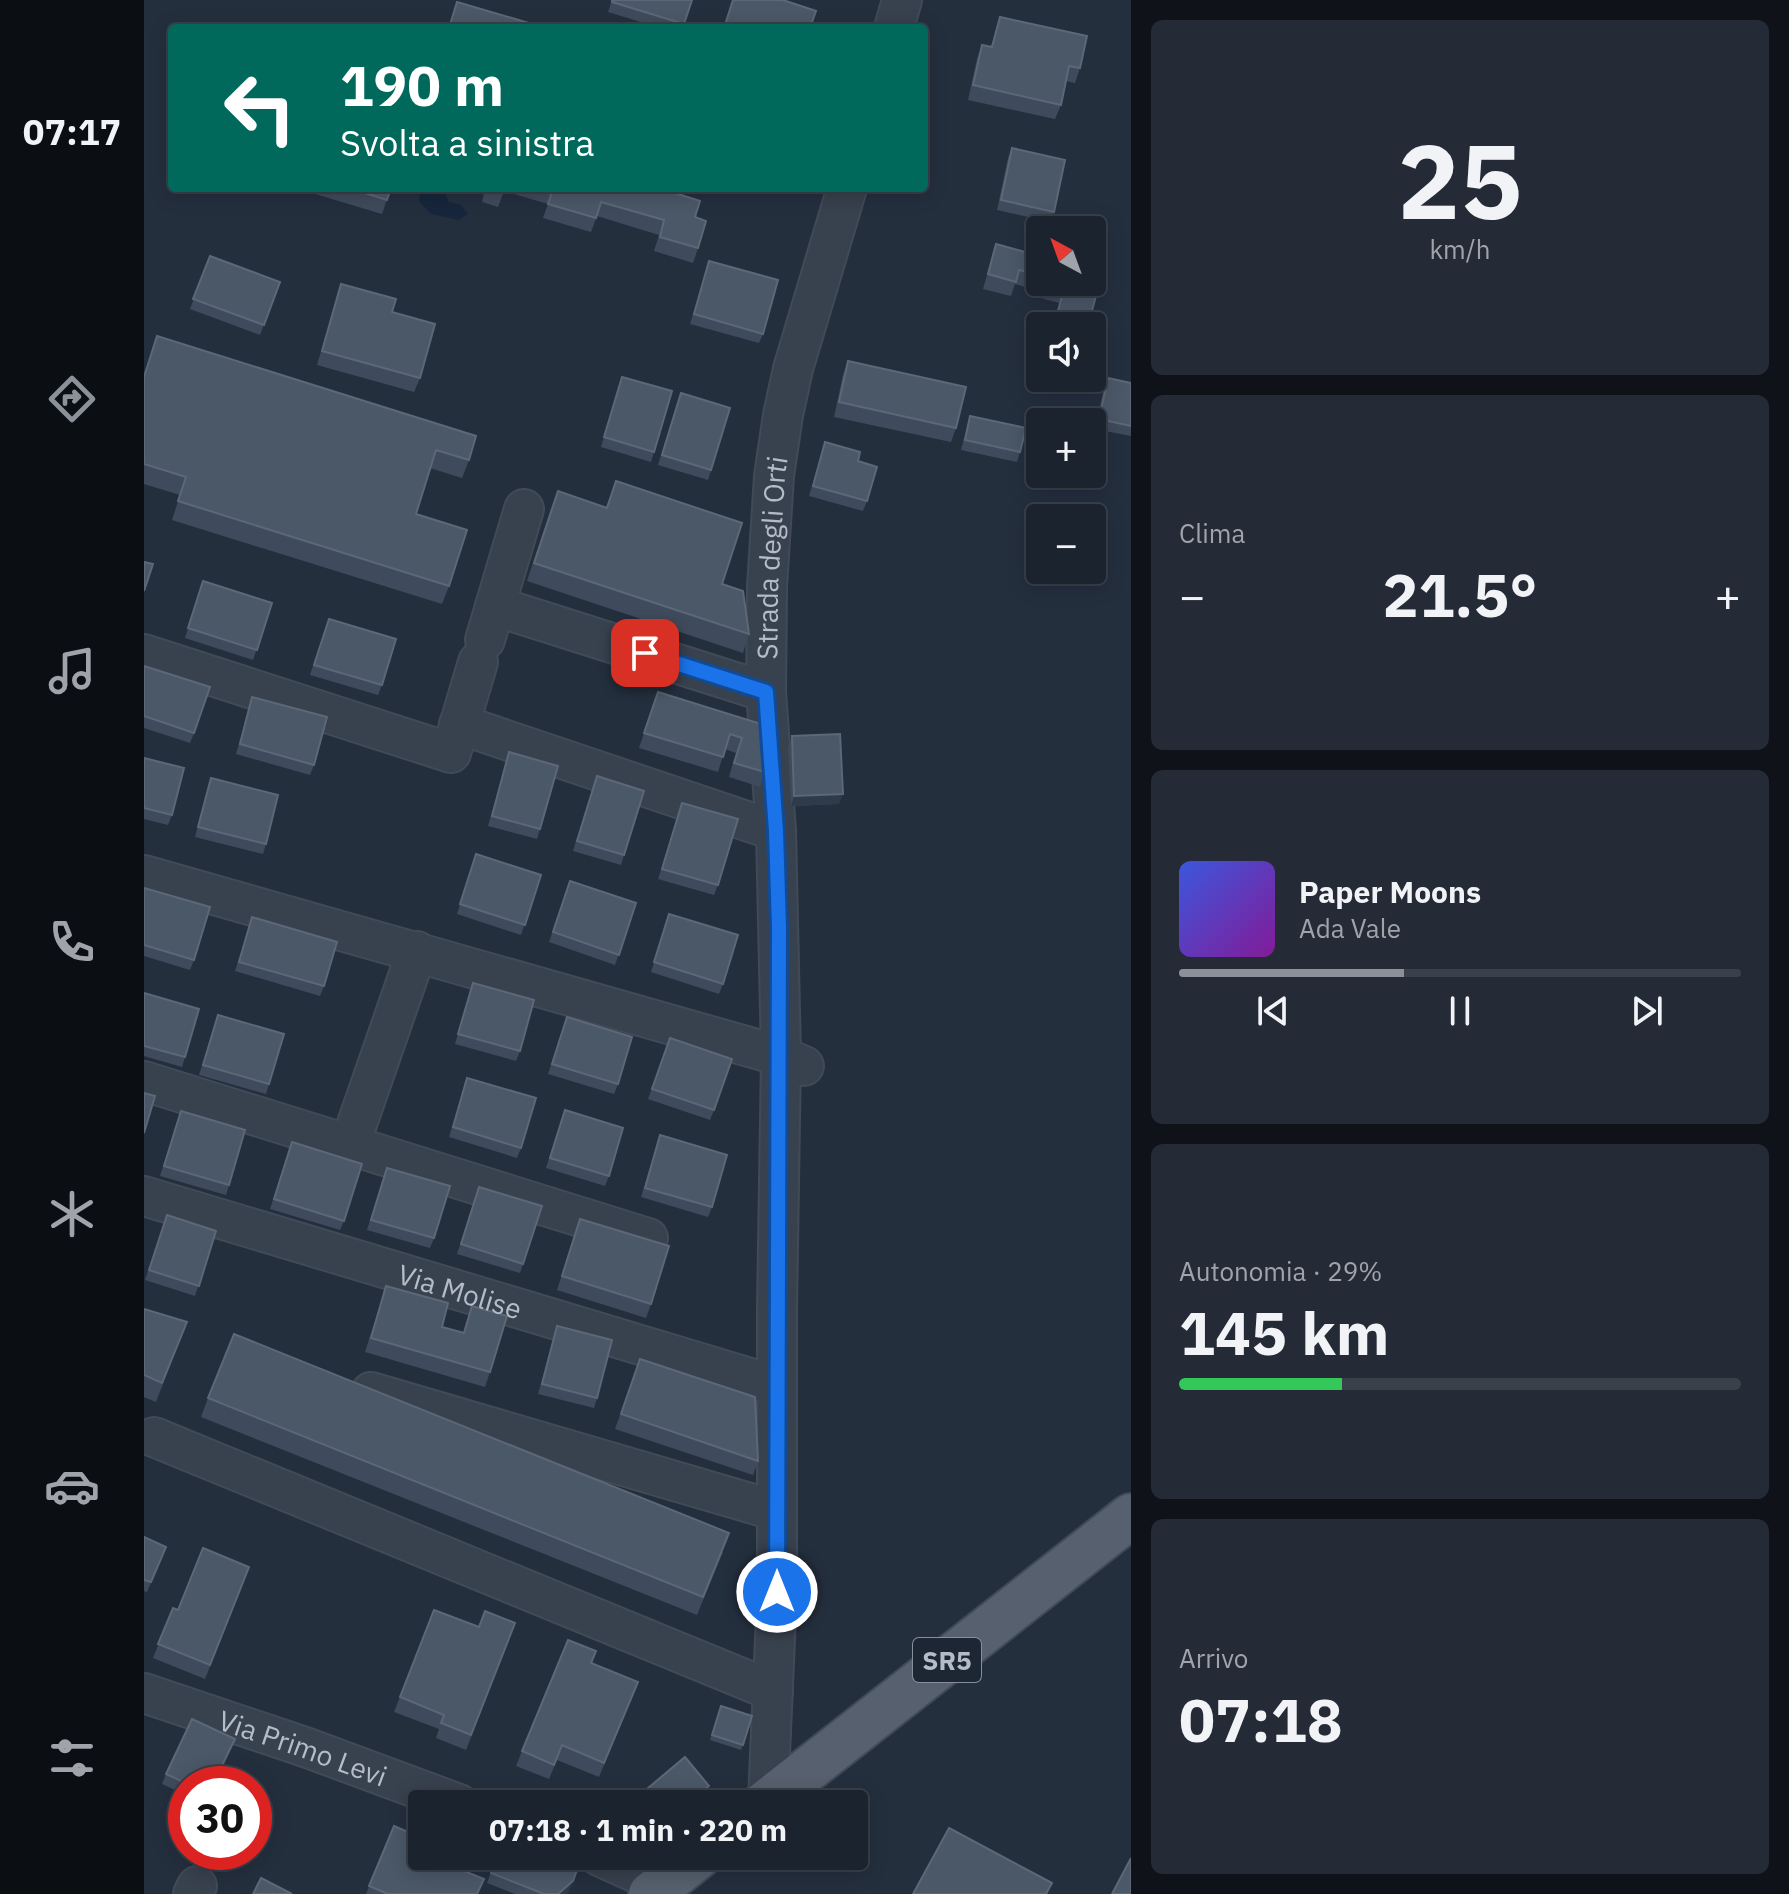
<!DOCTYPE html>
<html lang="it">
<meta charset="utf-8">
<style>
:root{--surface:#1b232e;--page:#242b36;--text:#f1f3f6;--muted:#a0a4aa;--line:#39404a;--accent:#8c9099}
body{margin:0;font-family:"IBM Plex Sans",sans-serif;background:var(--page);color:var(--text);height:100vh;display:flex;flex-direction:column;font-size:30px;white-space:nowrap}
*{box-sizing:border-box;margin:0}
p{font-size:26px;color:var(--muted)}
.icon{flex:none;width:44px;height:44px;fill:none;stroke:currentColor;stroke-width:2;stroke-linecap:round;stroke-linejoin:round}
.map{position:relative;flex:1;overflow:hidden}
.details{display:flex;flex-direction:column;gap:20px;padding:20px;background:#0f1319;width:658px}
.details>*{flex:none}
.banner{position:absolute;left:24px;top:24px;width:760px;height:168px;border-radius:8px;box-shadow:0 4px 20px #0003,0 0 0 2px var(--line);background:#00695c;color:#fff;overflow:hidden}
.needle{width:52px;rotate:319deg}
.controls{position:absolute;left:882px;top:216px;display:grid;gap:16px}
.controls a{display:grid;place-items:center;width:80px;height:80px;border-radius:8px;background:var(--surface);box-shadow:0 4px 20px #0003,0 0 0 2px var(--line);font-size:40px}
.speed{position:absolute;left:24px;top:1766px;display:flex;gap:16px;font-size:40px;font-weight:700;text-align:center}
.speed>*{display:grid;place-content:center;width:104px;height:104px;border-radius:50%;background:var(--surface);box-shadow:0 4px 20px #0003,0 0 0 2px var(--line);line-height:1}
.speed .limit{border:12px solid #d22;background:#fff;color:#111}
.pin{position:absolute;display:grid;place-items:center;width:68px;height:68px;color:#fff;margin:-34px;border-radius:16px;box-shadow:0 4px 12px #0006}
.me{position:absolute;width:88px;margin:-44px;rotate:0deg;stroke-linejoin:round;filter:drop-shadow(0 0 6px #0008)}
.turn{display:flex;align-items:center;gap:28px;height:168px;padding:0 40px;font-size:36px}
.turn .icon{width:104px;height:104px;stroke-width:2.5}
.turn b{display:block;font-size:56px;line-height:68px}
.big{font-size:60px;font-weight:700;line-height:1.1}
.details .widget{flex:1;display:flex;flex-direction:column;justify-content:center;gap:12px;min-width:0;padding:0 28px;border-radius:12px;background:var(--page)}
.details .dial{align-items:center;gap:0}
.dial b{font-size:104px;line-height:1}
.song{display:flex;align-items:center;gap:24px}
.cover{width:96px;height:96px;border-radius:12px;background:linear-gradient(135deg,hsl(230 70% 55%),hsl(290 70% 35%))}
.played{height:8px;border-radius:4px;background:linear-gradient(90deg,var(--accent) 40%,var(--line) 40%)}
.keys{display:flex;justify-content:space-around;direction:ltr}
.heat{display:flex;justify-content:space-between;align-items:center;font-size:44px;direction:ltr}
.charge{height:12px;border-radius:6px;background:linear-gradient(90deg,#34c759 29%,var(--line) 0)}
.trip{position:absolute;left:264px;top:1790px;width:460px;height:80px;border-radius:8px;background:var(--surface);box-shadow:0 4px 20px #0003,0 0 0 2px var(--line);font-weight:700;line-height:80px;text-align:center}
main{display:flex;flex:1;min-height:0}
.dock{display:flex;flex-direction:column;width:144px;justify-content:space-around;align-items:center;background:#0b0e12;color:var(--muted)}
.dock .icon{width:56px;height:56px}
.dock .on{color:var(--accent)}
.dock b{font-size:36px;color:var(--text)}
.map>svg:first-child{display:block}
.water{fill:#17263c}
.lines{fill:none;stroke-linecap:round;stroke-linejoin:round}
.minor-casing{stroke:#414a57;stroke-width:42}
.major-casing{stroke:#414a57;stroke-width:48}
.minor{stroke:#38414e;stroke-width:38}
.major{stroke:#56606e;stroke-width:44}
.wall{fill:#3f4b5c}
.shaded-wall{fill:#2f3b4b}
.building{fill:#4b5868;stroke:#5c6777;stroke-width:2}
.route-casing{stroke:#114b97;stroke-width:20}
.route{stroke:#1a73e8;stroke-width:14}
.labels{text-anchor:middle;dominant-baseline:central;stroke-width:8;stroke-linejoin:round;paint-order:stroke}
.shield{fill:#1d2633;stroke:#878f9c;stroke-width:2}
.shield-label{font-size:26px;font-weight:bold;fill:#b4bcc9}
.street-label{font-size:28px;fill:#b4bcc9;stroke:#1d2633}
</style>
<main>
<nav class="dock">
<b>07:17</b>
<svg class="icon on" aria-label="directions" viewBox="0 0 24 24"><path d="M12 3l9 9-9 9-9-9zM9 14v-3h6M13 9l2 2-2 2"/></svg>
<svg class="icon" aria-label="music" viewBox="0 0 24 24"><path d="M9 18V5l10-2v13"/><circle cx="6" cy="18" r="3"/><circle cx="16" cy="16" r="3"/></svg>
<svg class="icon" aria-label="phone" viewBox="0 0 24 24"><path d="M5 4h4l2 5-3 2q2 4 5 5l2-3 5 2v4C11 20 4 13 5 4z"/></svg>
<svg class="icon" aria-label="climate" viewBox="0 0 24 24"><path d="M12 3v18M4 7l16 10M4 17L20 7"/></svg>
<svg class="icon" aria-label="car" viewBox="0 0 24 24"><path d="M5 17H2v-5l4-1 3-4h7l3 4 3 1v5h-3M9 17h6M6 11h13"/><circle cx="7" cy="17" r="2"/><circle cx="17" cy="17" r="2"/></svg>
<svg class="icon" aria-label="filters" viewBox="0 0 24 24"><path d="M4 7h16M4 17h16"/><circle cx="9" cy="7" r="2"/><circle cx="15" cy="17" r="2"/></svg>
</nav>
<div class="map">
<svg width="987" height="1894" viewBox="0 0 987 1894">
<rect width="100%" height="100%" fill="#242f3e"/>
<polygon class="water" points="277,188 298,188 305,202 317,205 324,214 315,220 287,214 275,201"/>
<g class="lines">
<g class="minor-casing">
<g id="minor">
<polyline points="750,28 758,0"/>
<polyline points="351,606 622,692"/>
<polyline points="341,640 380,509"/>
<polyline points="0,654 307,753 334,662"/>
<polyline points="315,724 632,831"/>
<polyline points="0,875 637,1056 660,1066"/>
<polyline points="0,1081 504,1238"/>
<polyline points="206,1144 273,951"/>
<path id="s1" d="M0 1196 633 1386"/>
<polyline points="227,1392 633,1511"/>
<polyline points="10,1437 629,1691"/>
<path id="s2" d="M0 1693 161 1747 315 1804"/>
<path id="s3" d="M624 1801 633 1592V1309L637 1056 632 831 622 692 623 587 630 476 639 415 649 369 703 188"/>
<polyline points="455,1856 519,1885"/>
<polyline points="49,1894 53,1886"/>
</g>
</g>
<g class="major-casing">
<g id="major">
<polyline points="620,1804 987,1516"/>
<polyline points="507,1894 555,1856"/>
</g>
</g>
<use href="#minor" class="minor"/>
<use href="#major" class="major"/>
</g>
<g class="wall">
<polygon points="468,0 548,0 539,28 516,28 464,12"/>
<polygon points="856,17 936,68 931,83 922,81 917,105 911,119 824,100 833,59 838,45 847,47"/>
<polygon points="868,148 910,212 906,222 853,210 864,158"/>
<polygon points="151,188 247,188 238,214"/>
<polygon points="341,188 536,188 534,194 551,217 554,248 549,263 510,251 515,235 453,216 447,232 399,218 404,204 360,191 354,207 338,202"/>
<polygon points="852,244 896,256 896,282 948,282 944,326 909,326 915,303 893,297 895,291 871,284 867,296 839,289"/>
<polygon points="66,256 136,282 116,335 46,309"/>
<polygon points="565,261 619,334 615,343 546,324"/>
<polygon points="197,284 248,312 276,378 270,392 173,365"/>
<polygon points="13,336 325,460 318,478 286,468 272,514 305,586 298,604 28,520 36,495 0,484 0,375"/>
<polygon points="704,361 812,428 807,442 690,417 699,375"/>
<polygon points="478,377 510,452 507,462 457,447"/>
<polygon points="964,378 987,383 987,436 951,429 960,388"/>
<polygon points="533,403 567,470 564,480 514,465"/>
<polygon points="826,416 876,452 873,462 817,450"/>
<polygon points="681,442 714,461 723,501 719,511 665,496"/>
<polygon points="472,481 578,584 605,634 599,653 383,581 407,509 462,507"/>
<polygon points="59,581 128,603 109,660 41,638"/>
<polygon points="181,629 238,685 234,695 166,675"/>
<polygon points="0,666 50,733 46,743 0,728"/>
<polygon points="514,692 617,724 621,772 616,787 585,777 592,753 581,749 574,772 495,748"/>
<polygon points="108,697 170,765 166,775 92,754"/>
<polygon points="648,736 695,804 647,806 644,746"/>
<polygon points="365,752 396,829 393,839 344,826"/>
<polygon points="0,758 28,815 24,825 0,819"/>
<polygon points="67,778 122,844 119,854 51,837"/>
<polygon points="449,786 480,855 477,865 429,851"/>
<polygon points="538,803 574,885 570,895 514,879"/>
<polygon points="332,854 397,875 377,935 313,914"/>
<polygon points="426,881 492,903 471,965 405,942"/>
<polygon points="0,888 50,960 46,970 0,956"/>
<polygon points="108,917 180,986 176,996 91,971"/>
<polygon points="522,924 579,984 575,994 507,972"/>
<polygon points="329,983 376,1051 372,1061 311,1044"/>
<polygon points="0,993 41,1057 38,1067 0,1056"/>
<polygon points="74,1015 125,1084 122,1094 55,1075"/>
<polygon points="419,1027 474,1084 470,1094 404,1074"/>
<polygon points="526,1038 570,1110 566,1120 504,1099"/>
<polygon points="323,1078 377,1148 373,1158 305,1137"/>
<polygon points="417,1120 465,1176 461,1186 402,1168"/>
<polygon points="33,1121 85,1185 82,1195 16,1176"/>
<polygon points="516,1135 568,1207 564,1217 497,1197"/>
<polygon points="148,1142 200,1221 196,1230 126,1209"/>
<polygon points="239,1178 290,1238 286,1248 223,1230"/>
<polygon points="335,1187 379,1264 376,1273 313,1254"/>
<polygon points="23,1215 72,1231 51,1296 1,1280"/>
<polygon points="436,1219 507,1304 502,1318 413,1290"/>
<polygon points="242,1286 298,1327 319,1333 328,1306 346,1372 341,1387 221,1352"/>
<polygon points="0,1309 36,1340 12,1402 0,1397"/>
<polygon points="413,1326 453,1398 450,1408 394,1394"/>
<polygon points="496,1359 614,1461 609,1475 471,1429"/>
<polygon points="64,1398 579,1552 553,1615 57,1417"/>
<polygon points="0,1537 22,1547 3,1592 0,1591"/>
<polygon points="100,1581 61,1679 9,1658 29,1608 34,1610"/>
<polygon points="290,1610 335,1627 371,1623 322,1750 292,1738 295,1729 250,1712"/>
<polygon points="447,1663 494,1682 455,1777 413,1760 405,1779 372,1766 378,1751"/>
<polygon points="577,1706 608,1716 597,1750 566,1740"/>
<polygon points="91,1739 71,1784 42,1784 42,1795 18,1784 22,1774"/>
<polygon points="250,1826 278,1856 290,1856 289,1858 334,1894 222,1894"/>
<polygon points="353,1856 425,1891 422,1894 371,1894 343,1883"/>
</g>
<g class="shaded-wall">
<polygon points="699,794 695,804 647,806 650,796"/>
<polygon points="565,1786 562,1796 552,1804 544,1804"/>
<polygon points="437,1859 425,1891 422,1894 414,1894"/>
</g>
<g class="building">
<polygon points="468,0 548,0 540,24 468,2"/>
<polygon points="589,0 639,0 672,11 666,28 580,28"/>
<polygon points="313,2 402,28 305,28"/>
<polygon points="856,17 943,36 936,68 925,66 917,105 829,85 838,45 848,47"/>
<polygon points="868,148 921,160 910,212 857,200"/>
<polygon points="205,188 247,188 243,200"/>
<polygon points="344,188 361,188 359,193"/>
<polygon points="405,188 536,188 534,194 556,201 551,217 562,221 554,248 516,237 520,220 457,202 452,218 404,204 409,189"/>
<polygon points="852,244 896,256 896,275 875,270 872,282 844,274"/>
<polygon points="66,256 136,282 120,325 49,299"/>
<polygon points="565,261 634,280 619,334 550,314"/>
<polygon points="948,270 958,273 944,326 910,326 920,289 899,282 948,282"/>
<polygon points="197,284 252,299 248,312 291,324 276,378 178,351"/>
<polygon points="13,336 332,436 325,460 292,450 272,514 323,530 305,586 34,501 42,477 0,464 0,377"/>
<polygon points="704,361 822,387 812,428 695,402"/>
<polygon points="478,377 528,391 510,452 460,437"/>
<polygon points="964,378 987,383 987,426 955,419"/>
<polygon points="537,393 586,408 567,470 518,455"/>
<polygon points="826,416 882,428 876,452 821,440"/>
<polygon points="681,442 716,452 714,461 733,467 723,501 669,486"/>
<polygon points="472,481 598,523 578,584 599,591 605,634 390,563 414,491 463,508"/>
<polygon points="0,562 9,564 0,591"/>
<polygon points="59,581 128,603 113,650 44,628"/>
<polygon points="185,619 252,639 238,685 170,665"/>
<polygon points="0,666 66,687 50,733 0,716"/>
<polygon points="514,692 617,724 621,772 590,763 598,738 586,734 579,757 500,733"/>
<polygon points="108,697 183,717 170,765 96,744"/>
<polygon points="696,734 699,794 650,796 648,736"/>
<polygon points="365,752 414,766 396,829 348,816"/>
<polygon points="0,758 40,768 28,815 0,808"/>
<polygon points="453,776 500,791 480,855 433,841"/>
<polygon points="67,778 134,795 122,844 54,827"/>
<polygon points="538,803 594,819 574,885 518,869"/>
<polygon points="332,854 397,875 381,925 316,904"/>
<polygon points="426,881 492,903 475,955 409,932"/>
<polygon points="0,888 66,907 50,960 0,945"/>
<polygon points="525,914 594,935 579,984 510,962"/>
<polygon points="108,917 193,942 180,986 95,962"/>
<polygon points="329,983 390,1000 376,1051 314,1034"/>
<polygon points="0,993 55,1009 41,1057 0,1046"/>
<polygon points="74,1015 140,1034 125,1084 59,1065"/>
<polygon points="423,1017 488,1037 474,1084 408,1064"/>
<polygon points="526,1038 588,1059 570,1110 508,1089"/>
<polygon points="323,1078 392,1098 377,1148 309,1127"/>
<polygon points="0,1093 11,1096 0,1133"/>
<polygon points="421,1110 479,1128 465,1176 406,1158"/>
<polygon points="37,1111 101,1130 85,1185 20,1166"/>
<polygon points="516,1135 583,1155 568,1207 501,1188"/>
<polygon points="148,1142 218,1164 200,1221 130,1199"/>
<polygon points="243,1168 306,1186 290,1238 227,1220"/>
<polygon points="335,1187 398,1206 379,1264 317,1244"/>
<polygon points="23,1215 72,1231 55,1286 5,1270"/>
<polygon points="436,1219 525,1246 507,1304 418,1276"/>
<polygon points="242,1286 304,1303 298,1327 320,1333 328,1306 363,1316 346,1372 227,1338"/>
<polygon points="0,1309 43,1322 18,1383 0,1375"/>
<polygon points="413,1326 468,1340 453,1398 398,1384"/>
<polygon points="90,1334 585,1533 559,1597 64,1398"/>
<polygon points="496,1359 611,1397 614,1461 477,1414"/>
<polygon points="0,1537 22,1547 7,1582 0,1580"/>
<polygon points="59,1548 105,1567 66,1665 14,1644 29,1608 34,1610"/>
<polygon points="290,1610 335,1627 341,1611 371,1623 327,1735 297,1723 300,1715 256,1697"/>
<polygon points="424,1640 452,1651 447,1663 494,1682 460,1763 418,1745 410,1765 378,1751"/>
<polygon points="577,1706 608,1716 599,1745 568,1735"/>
<polygon points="48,1719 91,1739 69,1784 44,1784 22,1774"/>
<polygon points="541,1757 565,1786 544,1804 485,1804"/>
<polygon points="250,1826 278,1838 278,1856 289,1856 288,1858 340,1879 333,1894 244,1894 225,1886"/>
<polygon points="805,1828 908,1883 902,1894 769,1894"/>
<polygon points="353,1856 429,1856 437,1859 429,1881 414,1894 400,1894 347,1873"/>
<polygon points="987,1858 987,1894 968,1894"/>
<polygon points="117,1878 148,1894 109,1894"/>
</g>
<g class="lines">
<g class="route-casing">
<polyline id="route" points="501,653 622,692 632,831 635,928 633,1592"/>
</g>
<use href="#route" class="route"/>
</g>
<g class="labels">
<rect class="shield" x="769" y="1638" width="68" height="44" rx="6"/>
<g class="shield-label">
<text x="803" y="1660">SR5</text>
</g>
<g class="street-label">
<text stroke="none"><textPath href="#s3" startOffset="1244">Strada degli Orti</textPath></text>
<text stroke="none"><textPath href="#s1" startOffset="330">Via Molise</textPath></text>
<text stroke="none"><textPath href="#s2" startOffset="168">Via Primo Levi</textPath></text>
</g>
</g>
</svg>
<div class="controls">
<a><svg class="needle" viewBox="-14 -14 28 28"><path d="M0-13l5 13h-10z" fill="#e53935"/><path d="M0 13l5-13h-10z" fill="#a0a4aa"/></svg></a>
<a><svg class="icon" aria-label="sound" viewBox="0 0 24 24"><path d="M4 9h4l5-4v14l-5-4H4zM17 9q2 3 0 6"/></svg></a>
<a>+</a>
<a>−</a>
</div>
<div class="speed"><div class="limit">30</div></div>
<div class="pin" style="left:501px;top:653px;background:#d93025"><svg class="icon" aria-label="arrive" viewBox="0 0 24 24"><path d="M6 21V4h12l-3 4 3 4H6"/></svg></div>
<svg class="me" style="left:633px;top:1592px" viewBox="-20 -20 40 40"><circle r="17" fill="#1a73e8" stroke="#fff" stroke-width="3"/><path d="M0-11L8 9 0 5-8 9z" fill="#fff"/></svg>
<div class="trip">07:18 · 1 min · 220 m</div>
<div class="banner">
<div class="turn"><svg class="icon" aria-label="left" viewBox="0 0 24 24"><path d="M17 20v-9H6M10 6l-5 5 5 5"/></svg><div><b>190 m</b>Svolta a sinistra</div></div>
</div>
</div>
<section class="details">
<div class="widget dial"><b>25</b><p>km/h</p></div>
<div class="widget"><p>Clima</p>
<div class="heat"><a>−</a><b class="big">21.5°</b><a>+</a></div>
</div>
<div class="widget">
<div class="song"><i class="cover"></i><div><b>Paper Moons</b><p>Ada Vale</p></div></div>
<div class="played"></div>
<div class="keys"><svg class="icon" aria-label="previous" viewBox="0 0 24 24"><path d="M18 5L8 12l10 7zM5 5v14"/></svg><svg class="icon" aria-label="pause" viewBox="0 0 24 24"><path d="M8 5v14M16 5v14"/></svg><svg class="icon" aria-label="next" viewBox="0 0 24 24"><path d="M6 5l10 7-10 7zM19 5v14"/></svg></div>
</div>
<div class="widget"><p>Autonomia · 29%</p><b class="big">145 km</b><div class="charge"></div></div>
<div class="widget"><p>Arrivo</p><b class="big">07:18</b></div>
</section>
</main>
